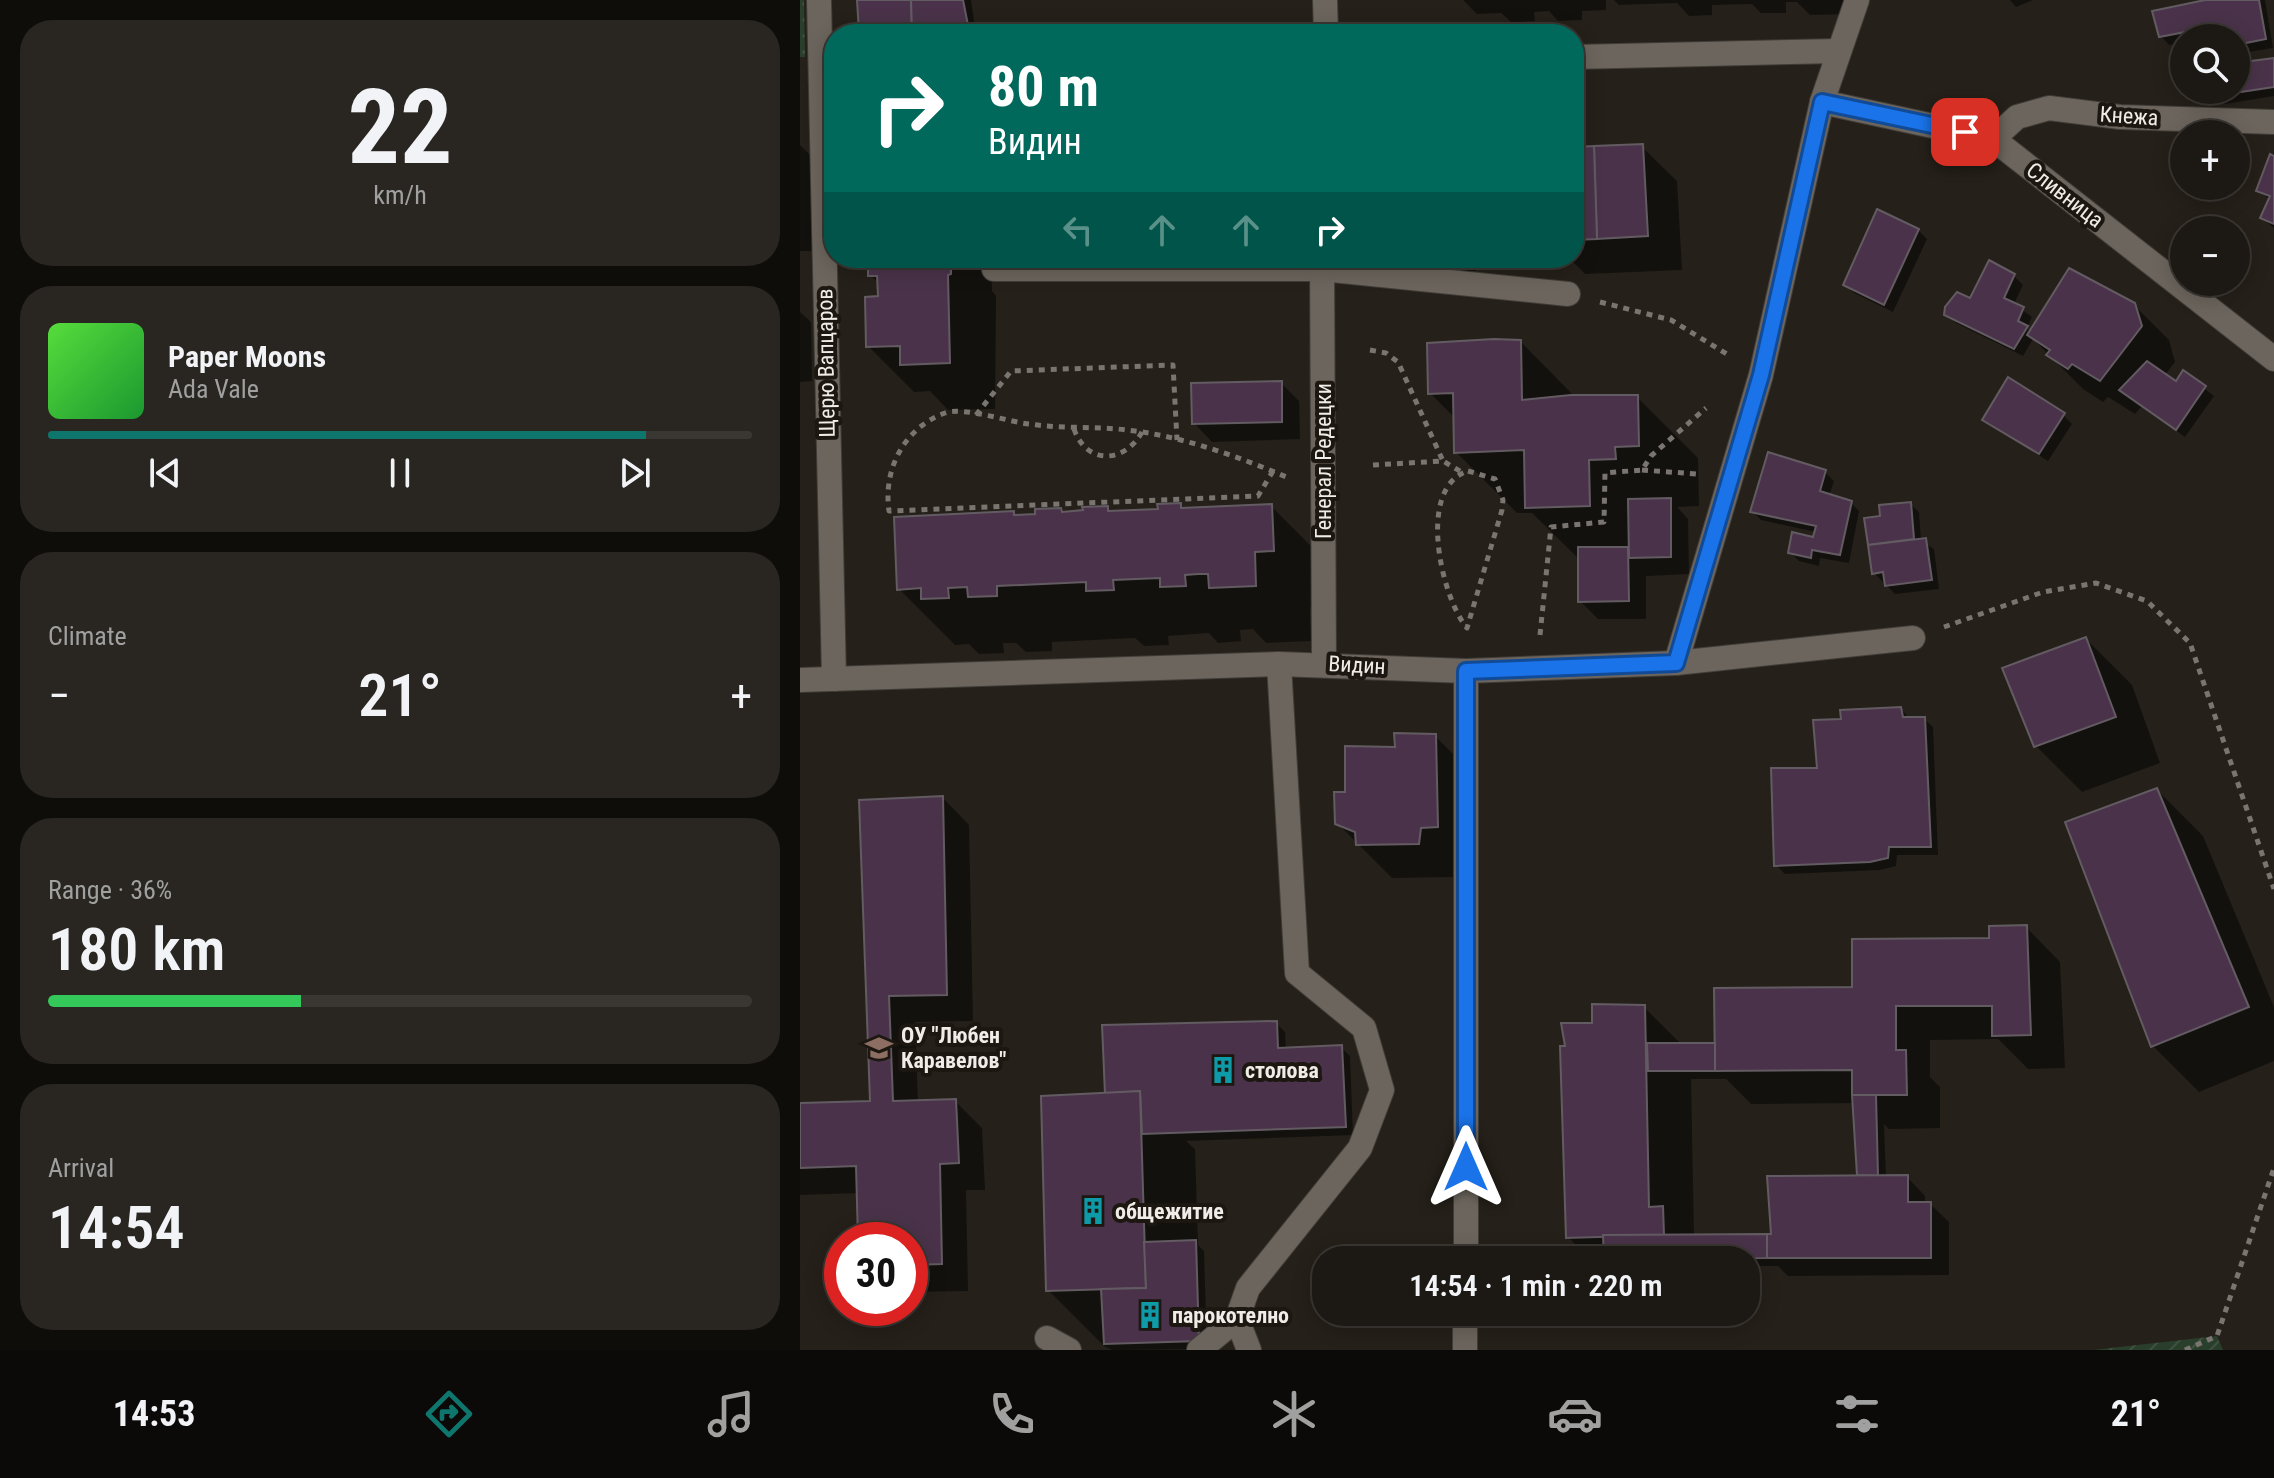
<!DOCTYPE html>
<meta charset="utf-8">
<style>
:root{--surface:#1c1813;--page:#292521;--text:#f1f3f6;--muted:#a0a0a0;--line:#3a3733;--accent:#0f766e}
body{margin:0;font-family:"Roboto Condensed",sans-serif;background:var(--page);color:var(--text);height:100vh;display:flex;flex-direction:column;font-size:30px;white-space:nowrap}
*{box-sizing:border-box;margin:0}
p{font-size:26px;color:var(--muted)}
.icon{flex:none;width:44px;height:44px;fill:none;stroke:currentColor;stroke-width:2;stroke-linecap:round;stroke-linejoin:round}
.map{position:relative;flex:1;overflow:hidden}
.sheet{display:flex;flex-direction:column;gap:20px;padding:20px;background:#0f0d0a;width:800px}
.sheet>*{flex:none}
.hud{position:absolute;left:24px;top:24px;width:760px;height:244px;border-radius:32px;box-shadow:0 4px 20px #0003,0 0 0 2px var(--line);background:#00695c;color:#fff;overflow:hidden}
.tools{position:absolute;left:1370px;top:24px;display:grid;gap:16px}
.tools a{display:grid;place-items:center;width:80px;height:80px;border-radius:50%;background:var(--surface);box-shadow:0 4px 20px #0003,0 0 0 2px var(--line);font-size:40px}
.speed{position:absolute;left:24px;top:1222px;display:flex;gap:16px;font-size:40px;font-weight:700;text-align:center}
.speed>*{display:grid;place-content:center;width:104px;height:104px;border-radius:50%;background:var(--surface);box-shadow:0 4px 20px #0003,0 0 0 2px var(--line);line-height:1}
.speed .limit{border:12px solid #d22;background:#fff;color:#111}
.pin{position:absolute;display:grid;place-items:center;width:68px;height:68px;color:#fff;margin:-34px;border-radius:16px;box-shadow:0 4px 12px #0006}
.me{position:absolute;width:88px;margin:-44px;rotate:0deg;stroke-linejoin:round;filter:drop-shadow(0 0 6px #0008)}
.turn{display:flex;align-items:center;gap:28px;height:168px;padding:0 32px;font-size:36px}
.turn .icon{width:104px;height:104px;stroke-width:2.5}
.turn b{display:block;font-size:56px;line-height:68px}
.lanes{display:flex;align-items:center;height:76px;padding:0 32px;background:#0003;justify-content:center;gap:40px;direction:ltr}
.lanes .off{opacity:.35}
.big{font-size:60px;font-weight:600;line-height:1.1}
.sheet .card{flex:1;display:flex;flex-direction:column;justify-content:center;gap:12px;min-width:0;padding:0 28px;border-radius:32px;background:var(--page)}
.sheet .dial{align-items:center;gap:0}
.dial b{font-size:104px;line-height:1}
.song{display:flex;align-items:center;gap:24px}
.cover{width:96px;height:96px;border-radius:12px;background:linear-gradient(135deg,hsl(110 70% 55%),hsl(130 70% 35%))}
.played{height:8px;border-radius:4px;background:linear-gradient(90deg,var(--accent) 85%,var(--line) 85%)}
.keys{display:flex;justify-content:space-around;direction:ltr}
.heat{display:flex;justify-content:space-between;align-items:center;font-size:44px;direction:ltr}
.charge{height:12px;border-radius:6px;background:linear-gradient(90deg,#34c759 36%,var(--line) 0)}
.trip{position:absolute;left:512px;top:1246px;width:448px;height:80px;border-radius:32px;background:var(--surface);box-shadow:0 4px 20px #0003,0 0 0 2px var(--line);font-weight:600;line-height:80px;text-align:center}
.dock{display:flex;height:128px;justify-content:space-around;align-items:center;background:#0b0a08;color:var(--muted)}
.dock .icon{width:56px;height:56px}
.dock .current{color:var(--accent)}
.dock b{font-size:36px;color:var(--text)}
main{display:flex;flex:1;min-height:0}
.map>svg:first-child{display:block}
.park{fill:url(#park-dots)}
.garden{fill:url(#garden-furrows)}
.shadow{fill:#0007;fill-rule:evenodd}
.building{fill:#4a334a;stroke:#635b62;stroke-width:2}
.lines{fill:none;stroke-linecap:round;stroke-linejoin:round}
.lane-casing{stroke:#403c37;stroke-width:26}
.street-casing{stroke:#403c37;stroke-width:26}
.path{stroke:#7a7570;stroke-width:5;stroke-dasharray:6 6;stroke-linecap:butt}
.lane{stroke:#6c655d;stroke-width:24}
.street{stroke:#6c655d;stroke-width:24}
.route-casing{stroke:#114b97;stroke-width:20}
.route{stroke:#1a73e8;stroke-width:14}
.labels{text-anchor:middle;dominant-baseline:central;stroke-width:8;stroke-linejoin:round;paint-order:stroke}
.street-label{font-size:22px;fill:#f0ece8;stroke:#1c1710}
.poi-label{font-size:22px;font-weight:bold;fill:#f0ece8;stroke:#1c1710;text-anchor:start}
</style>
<main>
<section class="sheet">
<div class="card dial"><b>22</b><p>km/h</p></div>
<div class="card">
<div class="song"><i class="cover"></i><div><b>Paper Moons</b><p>Ada Vale</p></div></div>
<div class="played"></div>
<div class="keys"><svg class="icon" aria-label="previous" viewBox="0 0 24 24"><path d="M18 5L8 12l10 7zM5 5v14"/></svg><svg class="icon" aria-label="pause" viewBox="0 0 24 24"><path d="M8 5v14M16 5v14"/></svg><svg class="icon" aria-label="next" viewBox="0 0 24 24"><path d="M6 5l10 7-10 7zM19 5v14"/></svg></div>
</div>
<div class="card"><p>Climate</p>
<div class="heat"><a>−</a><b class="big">21°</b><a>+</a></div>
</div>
<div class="card"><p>Range · 36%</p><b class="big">180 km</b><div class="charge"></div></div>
<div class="card"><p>Arrival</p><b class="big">14:54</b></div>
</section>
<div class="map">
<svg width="1474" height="1350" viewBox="0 0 1474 1350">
<defs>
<pattern id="park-dots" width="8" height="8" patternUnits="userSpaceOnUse" patternTransform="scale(2)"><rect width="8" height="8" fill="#2a3e2c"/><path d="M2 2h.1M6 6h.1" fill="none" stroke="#3f5140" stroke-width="1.8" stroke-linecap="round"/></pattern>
<pattern id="garden-furrows" width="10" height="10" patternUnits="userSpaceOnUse" patternTransform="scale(2)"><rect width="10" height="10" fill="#2a3e2c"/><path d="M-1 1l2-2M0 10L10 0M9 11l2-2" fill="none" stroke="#3f5140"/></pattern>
</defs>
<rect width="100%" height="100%" fill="#252019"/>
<polygon class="park" points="0,0 4,0 5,57 0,57"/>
<polygon class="garden" points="1417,1336 1423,1350 1293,1350"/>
<g class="shadow">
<polygon points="59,0 171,0 176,34 63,34"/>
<polygon points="663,0 806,0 806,10 782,11 782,20 758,21 749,11 734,12 735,21 711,22 701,13 677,14"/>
<polygon points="814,0 1056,0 1057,14 1010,15 997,2 986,2 986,13 961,13 952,4 912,5 912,15 889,16 877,3 819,5"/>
<polygon points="1210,0 1233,0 1216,7"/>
<polygon points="1414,0 1465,0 1473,48 1436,54 1436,38 1384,38 1384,42 1369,45 1361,36"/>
<polygon points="1474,60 1474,96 1425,104 1416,95 1415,90 1436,90 1436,65"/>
<polygon points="0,145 34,179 34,251 0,251"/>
<polygon points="842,147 877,181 882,270 785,274 769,258 774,258 774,150"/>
<polygon points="1474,158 1474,228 1462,218 1470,200 1459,190"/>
<polygon points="1118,230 1127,239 1093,312 1054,293 1046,285"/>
<polygon points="70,258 191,258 192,291 196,296 195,409 148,410 130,391 114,392 68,346 80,298 80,284 70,275"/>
<polygon points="617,258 733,258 676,261 676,271 633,274"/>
<polygon points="1214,276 1223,285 1214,304 1232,317 1227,328 1231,332 1334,305 1369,340 1375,362 1365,375 1376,383 1384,373 1414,396 1385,437 1342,406 1335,414 1308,397 1303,402 1283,389 1233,339 1223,356 1156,323 1146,314"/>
<polygon points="0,312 11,322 12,381 0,382"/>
<polygon points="721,342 775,397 837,397 898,458 899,506 877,507 888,519 889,574 846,576 846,619 798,619 780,601 780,560 732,513 717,513 656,452 655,418 630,393"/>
<polygon points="481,383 499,401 500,439 412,442 394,423"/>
<polygon points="1263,415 1272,424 1248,461 1184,420"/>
<polygon points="1025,472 1034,481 1029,496 1051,503 1059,511 1049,563 1020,558 1019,566 999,561 990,552 1015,539 1016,532 961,520 952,511"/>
<polygon points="1110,504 1119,512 1121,541 1134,549 1139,589 1095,594 1074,573 1067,520 1082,518"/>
<polygon points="380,505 385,510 471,506 527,562 529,606 510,607 511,641 466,643 453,629 440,630 441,641 418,643 409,633 368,636 369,645 344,646 335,638 252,642 252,651 226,652 216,643 203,643 204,653 179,654 169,644 155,645 99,589 213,513 216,517 261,510 264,513 307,508 312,513 360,511"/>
<polygon points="1286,639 1332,685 1360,763 1282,792 1236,746"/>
<polygon points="1101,709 1110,719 1124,719 1133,727 1138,855 1097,855 1096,866 1080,870 985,874 976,865 1043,721"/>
<polygon points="635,736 669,770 653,877 592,878 537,823 547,794"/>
<polygon points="1357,790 1403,836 1474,1007 1474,1061 1399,1092 1353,1046"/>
<polygon points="143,798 169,825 173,1021 115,1022 118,1103 155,1101 182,1128 185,1190 166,1190 168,1291 110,1292 110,1240 60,1240 59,1193 0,1195 0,1105 72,1103 61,802"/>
<path d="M1226 927 1260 962 1265 1068 1228 1069 1198 1039 1130 1040V1077L1140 1087V1128L1089 1129 1084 1124 1086 1177H1107L1125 1196V1204H1130L1149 1222V1275L988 1276 978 1266H946V1260H791L768 1237 794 1025 844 1007 882 1045H917L1054 989ZM891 1079H926L951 1104 1055 1103 1062 1177 973 1237H894Z"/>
<polygon points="476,1023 485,1032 486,1050 541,1047 550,1056 553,1135 386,1141 395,1149 398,1245 404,1251 407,1349 312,1350 304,1346 248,1290 307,1095"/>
</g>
<g class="building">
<polygon points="57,0 111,0 112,31 59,33"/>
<polygon points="111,0 163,0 169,30 112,31"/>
<polygon points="1405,0 1459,0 1466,39 1436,45 1436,38 1398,38 1396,30 1359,37 1352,11"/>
<polygon points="1474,58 1474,87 1414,96 1413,90 1436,90 1436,63"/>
<polygon points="843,144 848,236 797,239 794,146"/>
<polygon points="794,146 797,239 774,240 774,147"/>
<polygon points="1470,154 1474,156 1474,224 1460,218 1470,196 1456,191"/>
<polygon points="1077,209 1119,229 1084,305 1043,285"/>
<polygon points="68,258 151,258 151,274 148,275 150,363 100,365 100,346 66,347 65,297 78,296 77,276 68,276"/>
<polygon points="1189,260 1215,274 1204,298 1224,307 1218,321 1228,326 1214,349 1144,315 1145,307 1157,292 1170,298"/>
<polygon points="1269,268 1335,303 1342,326 1300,381 1272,364 1268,369 1246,355 1250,350 1227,335"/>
<polygon points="694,339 721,340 722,400 771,395 838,395 839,446 815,447 816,459 789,460 790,506 725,508 724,450 654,453 653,393 628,394 627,343"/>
<polygon points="1347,361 1376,381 1383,370 1406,386 1376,430 1319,390"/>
<polygon points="1208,377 1265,413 1239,454 1182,420"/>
<polygon points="482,381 482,422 392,424 391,383"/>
<polygon points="968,452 1026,470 1020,491 1052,501 1040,555 1012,550 1011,558 988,553 992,532 1013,537 1016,526 950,512"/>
<polygon points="871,498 871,557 829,558 828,499"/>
<polygon points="1111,502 1114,539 1068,545 1064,518 1080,516 1079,505"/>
<polygon points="381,503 381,508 472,504 474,551 455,552 456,586 409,588 408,574 398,574 385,575 386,586 360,587 360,578 313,580 314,590 286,591 286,582 197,586 197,596 168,597 167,587 148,588 149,598 121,599 121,588 97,590 94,517 214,511 214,515 235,514 235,509 261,508 262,512 283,510 282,507 308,506 308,511 358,509 357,504"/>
<polygon points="1126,538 1132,580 1085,586 1083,572 1072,574 1068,545"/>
<polygon points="778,547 828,547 829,601 778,602"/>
<polygon points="1286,637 1316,717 1234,747 1202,668"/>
<polygon points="1101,707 1103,717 1125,717 1131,847 1089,847 1088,858 1070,862 974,866 971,768 1017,768 1013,720 1041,719 1040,710"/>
<polygon points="594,733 636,734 638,827 621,828 619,844 556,845 555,832 535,824 534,792 545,792 545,746 595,747"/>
<polygon points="1357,788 1449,1007 1351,1047 1265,822"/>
<polygon points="143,796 147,995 89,996 93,1101 156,1099 159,1163 140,1164 142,1264 110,1265 110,1240 58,1240 56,1166 0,1168 0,1103 70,1101 59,800"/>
<polygon points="1227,925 1231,1035 1192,1036 1192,1006 1096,1006 1096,1050 1106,1050 1107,1095 1052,1095 1052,1070 915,1071 914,988 1052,987 1052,939 1189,938 1189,926"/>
<polygon points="792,1004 845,1005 849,1207 863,1206 864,1235 766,1238 760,1046 765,1046 761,1023 792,1023"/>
<polygon points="477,1021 478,1048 542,1045 546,1127 342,1134 340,1091 305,1094 302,1025"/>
<polygon points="847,1043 915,1043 915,1071 848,1071"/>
<polygon points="340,1091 346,1288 246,1291 241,1096"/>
<polygon points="1052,1095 1076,1095 1078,1176 1057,1175"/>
<polygon points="1108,1175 1108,1202 1131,1202 1131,1258 967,1258 967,1234 971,1234 967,1176"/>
<polygon points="967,1234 967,1258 804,1259 803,1235"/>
<polygon points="396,1240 399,1341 304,1344 301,1289 346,1288 344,1242"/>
</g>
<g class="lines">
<g class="lane-casing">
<polyline id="lane" points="194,269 522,269 768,294"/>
</g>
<g class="street-casing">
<g id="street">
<polyline points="19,0 34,679"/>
<polyline points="525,0 526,34"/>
<polyline points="774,57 1038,51"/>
<polyline points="1022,102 1193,139 1474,359"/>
<polyline points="1193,139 1217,117 1249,108 1320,117 1474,122"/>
<polyline points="522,258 524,663"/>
<polyline points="876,663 961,375 1022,102 1057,0"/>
<polyline points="0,680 479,664 666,671 876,663 1113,638"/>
<polyline points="666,1260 666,671"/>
<polyline points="247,1338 269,1350"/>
<polyline points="399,1350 437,1319"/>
<polyline points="449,1350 437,1319 448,1288 560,1148 582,1090 564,1028 497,973 479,664"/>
<polyline points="665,1350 665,1312"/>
</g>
</g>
<g class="path">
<polyline points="800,302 871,320 930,356"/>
<polyline points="570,350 586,353 598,362 643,461"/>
<polyline points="176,415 211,371 373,365 377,440"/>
<path d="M274 429C287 466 325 463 342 432"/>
<polyline points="573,465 643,461 663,473"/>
<polyline points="842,470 897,474"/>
<path d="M473 471 458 496 89 511C83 469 104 428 145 413 161 406 210 422 229 424 262 429 294 426 327 430 382 436 440 457 491 479"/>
<path d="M668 471 695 479 703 500 702 510 667 628C641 597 616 487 668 471Z"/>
<polyline points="1144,627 1243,592 1296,583 1347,601 1390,643 1474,889"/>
<polyline points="740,635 751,527 804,522 805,473 842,470 851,456 906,408"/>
<polyline points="1385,1350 1417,1336 1474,1168"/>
</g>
<use href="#lane" class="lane"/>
<use href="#street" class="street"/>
</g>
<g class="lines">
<g class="route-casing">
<polyline id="route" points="666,1167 666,671 876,663 961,375 1022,102 1165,132"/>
</g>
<use href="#route" class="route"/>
</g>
<defs>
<g id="school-bare" transform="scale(2.16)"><path d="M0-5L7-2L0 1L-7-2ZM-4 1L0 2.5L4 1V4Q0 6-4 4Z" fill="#8d6e63" stroke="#1c1710" stroke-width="2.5" paint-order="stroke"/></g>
<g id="building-bare" transform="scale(2.16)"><path d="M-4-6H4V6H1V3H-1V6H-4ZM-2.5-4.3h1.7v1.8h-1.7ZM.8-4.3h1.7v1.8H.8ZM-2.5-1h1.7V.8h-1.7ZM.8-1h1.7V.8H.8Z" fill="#0f9aa8" stroke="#1c1710" stroke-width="2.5" paint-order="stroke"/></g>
</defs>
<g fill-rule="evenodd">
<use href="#school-bare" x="79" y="1048"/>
<use href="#building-bare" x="423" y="1070"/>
<use href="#building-bare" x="293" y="1211"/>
<use href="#building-bare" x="350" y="1315"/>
</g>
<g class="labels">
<g class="street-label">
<text transform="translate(1329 116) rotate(4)">Кнежа</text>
<text transform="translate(1265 195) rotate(38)">Сливница</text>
<text transform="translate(26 363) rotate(-91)">Щерю Вапцаров</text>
<text transform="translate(523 461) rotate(-90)">Генерал Редецки</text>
<text transform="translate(557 665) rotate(3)">Видин</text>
</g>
<g class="poi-label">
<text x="101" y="1035">ОУ "Любен<tspan x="101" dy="25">Каравелов"</tspan></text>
<text x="445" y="1070">столова</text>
<text x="315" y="1211">общежитие</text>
<text x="372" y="1315">парокотелно</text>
</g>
</g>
</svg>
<div class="tools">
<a><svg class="icon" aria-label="search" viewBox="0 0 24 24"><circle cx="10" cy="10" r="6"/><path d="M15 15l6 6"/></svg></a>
<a>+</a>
<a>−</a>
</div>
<div class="speed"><div class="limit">30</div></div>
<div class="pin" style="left:1165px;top:132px;background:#d93025"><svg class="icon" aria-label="arrive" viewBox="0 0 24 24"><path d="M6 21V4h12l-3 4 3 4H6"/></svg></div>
<svg class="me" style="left:666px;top:1167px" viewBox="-20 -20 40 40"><path d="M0-17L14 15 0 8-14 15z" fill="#1a73e8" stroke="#fff" stroke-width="4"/></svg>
<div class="trip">14:54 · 1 min · 220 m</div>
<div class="hud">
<div class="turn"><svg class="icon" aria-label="right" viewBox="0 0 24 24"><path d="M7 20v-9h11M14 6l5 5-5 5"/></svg><div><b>80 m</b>Видин</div></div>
<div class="lanes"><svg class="icon off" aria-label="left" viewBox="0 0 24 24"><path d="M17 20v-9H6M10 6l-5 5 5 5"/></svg><svg class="icon off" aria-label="ahead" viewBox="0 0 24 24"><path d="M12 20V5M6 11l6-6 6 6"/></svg><svg class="icon off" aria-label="ahead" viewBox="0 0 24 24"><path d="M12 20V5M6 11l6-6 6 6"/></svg><svg class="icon" aria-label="right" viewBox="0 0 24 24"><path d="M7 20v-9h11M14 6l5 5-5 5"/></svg></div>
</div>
</div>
</main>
<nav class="dock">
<b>14:53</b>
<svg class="icon current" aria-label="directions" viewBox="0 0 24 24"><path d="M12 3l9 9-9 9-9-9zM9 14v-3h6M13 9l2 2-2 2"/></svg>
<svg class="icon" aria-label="music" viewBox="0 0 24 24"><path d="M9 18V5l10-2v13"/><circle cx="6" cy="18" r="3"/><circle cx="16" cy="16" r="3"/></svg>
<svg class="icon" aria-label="phone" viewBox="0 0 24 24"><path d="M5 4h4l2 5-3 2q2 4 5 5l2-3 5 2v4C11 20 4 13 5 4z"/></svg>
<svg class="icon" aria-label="climate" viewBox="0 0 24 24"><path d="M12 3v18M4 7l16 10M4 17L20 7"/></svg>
<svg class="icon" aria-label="car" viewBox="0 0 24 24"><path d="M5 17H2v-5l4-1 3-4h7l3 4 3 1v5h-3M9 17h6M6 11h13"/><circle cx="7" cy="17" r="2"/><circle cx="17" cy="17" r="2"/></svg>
<svg class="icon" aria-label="filters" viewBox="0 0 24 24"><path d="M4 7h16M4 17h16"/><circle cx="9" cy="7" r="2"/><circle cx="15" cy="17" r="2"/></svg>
<b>21°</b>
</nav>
